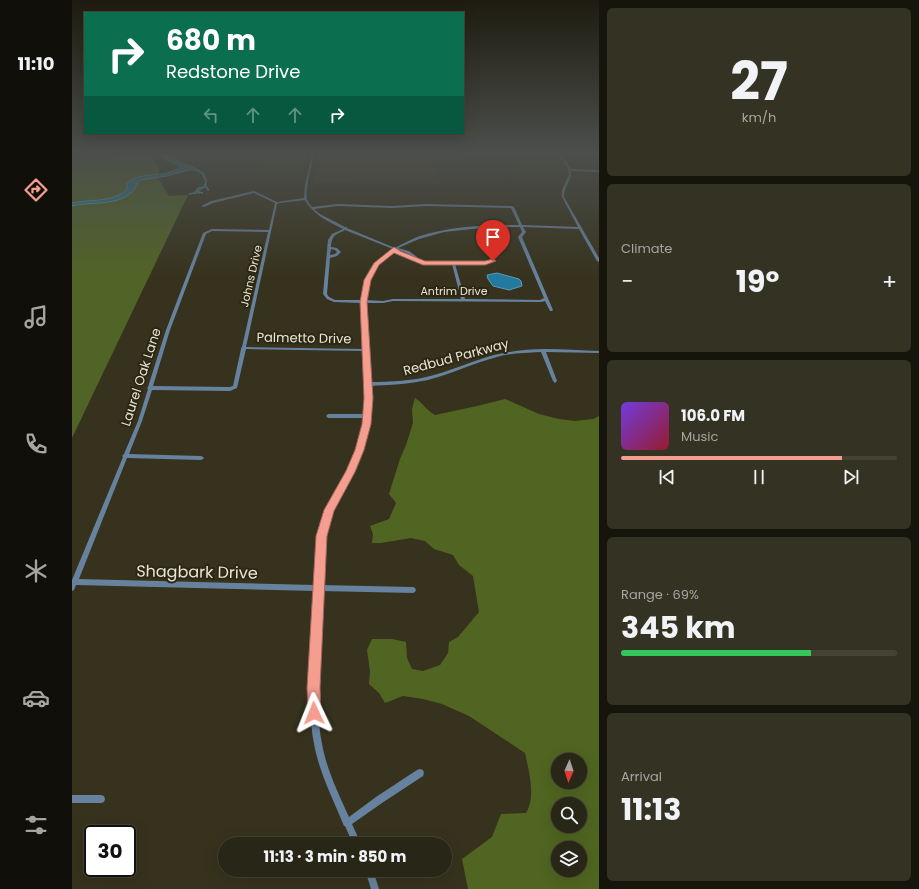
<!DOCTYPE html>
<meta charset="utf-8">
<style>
:root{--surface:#282616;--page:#343223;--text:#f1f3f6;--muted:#a5a5a1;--line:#444335;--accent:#f59d8f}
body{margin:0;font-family:Poppins,sans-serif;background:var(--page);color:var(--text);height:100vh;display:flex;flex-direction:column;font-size:15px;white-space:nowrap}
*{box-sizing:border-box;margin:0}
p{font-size:13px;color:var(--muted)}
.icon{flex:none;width:22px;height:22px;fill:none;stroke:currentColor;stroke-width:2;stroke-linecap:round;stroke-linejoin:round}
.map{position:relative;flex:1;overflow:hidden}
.drawer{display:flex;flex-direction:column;gap:8px;padding:8px;background:#16150c;width:320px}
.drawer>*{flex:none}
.banner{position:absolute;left:12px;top:12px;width:380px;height:122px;border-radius:0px;box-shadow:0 4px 16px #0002,0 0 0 1px var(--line);background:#0b6e4f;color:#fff;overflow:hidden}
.needle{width:26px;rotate:183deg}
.tools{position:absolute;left:479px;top:753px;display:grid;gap:8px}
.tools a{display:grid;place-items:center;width:36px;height:36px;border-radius:50%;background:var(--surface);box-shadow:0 4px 16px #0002,0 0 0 1px var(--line);font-size:20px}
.speed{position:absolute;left:12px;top:825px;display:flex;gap:8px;font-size:20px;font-weight:700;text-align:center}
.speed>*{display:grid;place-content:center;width:52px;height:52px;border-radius:50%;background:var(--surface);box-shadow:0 4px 16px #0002,0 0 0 1px var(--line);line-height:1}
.speed .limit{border:2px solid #111;border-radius:6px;background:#fff;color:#111}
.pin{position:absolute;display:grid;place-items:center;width:34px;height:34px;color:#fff;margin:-41px -17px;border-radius:50% 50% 50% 0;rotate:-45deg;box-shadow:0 0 4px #0007}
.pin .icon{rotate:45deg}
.me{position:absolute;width:44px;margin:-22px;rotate:358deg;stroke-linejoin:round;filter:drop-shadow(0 0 3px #0008)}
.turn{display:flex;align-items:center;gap:14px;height:84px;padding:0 16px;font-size:18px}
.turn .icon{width:52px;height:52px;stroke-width:2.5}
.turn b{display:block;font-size:28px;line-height:34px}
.lanes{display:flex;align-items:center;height:38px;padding:0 16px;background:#0003;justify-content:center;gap:20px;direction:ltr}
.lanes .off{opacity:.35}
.big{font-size:30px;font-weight:700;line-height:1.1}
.drawer .widget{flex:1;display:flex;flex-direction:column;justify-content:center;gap:6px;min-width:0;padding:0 14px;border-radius:6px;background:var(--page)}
.drawer .dial{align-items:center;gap:0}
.dial b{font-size:52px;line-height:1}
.song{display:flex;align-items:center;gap:12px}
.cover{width:48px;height:48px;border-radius:6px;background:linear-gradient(135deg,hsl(260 70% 55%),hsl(350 70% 35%))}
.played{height:4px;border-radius:2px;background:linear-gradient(90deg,var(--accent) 80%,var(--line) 80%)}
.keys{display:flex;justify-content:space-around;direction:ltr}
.heat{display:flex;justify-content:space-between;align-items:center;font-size:22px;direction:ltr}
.charge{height:6px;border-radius:3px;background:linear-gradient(90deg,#34c759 69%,var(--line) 0)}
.trip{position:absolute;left:146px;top:837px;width:234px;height:40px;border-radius:20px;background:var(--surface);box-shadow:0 4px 16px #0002,0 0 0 1px var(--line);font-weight:700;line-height:40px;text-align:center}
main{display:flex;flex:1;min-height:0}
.tab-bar{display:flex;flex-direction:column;width:72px;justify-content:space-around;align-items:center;background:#100f09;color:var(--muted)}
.tab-bar .icon{width:28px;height:28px}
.tab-bar .on{color:var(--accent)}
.tab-bar b{font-size:18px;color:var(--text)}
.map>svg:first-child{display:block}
.built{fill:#403a1e}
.green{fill:#516427}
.forest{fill:#506521;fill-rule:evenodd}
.water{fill:#237a9e;stroke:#5e9ab0}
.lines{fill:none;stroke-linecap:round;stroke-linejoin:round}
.street{fill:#67829f;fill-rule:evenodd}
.route{fill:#f59d8f;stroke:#9f665d}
.labels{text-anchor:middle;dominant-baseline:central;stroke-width:4;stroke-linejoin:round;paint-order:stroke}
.far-street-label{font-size:11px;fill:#e8e6d9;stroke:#2c2813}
.street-label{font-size:13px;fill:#e8e6d9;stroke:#2c2813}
.near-street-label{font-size:16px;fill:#e8e6d9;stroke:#2c2813}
</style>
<main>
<nav class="tab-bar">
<b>11:10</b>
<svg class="icon on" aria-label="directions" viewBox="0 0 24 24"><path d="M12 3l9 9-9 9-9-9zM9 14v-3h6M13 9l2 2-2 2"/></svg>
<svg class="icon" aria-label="music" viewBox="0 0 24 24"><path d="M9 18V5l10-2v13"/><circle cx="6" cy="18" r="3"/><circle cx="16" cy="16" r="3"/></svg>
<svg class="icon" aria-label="phone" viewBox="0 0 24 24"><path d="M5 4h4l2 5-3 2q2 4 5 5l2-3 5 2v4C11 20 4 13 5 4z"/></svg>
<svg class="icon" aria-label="climate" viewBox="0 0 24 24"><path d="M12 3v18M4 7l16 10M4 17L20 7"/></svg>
<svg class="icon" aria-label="car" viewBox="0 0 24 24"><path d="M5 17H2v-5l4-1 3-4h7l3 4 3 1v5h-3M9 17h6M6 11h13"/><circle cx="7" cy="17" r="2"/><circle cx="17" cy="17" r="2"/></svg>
<svg class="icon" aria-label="filters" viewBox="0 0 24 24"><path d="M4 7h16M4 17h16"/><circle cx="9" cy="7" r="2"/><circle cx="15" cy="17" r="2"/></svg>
</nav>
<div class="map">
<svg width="527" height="889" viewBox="0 0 527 889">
<rect width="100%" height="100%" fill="#36321d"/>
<g class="built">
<polygon points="0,154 47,154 43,159 0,158"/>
<polygon points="174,154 235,154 232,168 187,167 188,161 172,160"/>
<polygon points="246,154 483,154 493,168 446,169 440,158 407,158 409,162 364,162 368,184 242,183"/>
</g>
<polygon class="green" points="47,154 78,154 77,156 87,166 86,178 97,196 116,195 0,438 0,158 43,159"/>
<path class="forest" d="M343 398C351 403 355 411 363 415L405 406 433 399 467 414 487 419 503 421 521 419 527 416V889H396L390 859 420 837 429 814 454 813C464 797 457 771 453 753L397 716 370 704 351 699 331 696 313 703 307 693 297 684 298 671 295 650 300 639H320L334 642 335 658 340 669 351 671 368 665 376 653 377 642 386 637 407 612 401 576 387 565 381 555 362 549 353 541 339 538 309 543H300L301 534 298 526 317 519 324 503 317 494 328 459 334 445 341 423 340 409ZM486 760H508V782H486ZM486 804H508V826H486ZM486 848H508V870H486Z"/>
<g class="water">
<path d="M86 154H96L100 158 131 172 134 179V186L137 190H135L136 189 133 187 125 191 131 193H126L117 194 122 193 126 188 131 187 134 182 131 175 124 170H117L95 176 68 180C64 183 64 189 60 192 43 207 19 201 0 206V203C18 199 41 203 55 189V183C70 170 91 179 107 168V165L94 160Z"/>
<polygon points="425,273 447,279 449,281 450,286 437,290 421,286 416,279 415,275"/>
</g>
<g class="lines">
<g class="street">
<path d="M240 154H242C240 164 233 190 235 199 236 202 238 205 240 207L266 204 320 206 354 204 440 206 442 207 450 225 506 227 490 197V190L496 177 497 174 496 168 486 154H488L499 169 527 170V172L499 171C500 181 491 187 492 197L527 258V262L525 261 507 229 451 227 454 232 450 237 481 310 480 311H478L473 301 469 302 321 301 311 303H293L298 382C319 382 341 381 362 375 385 369 408 357 432 353 463 346 496 350 527 351V353L474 352 485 381 483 383 481 381 469 352H468C453 353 439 353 425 357 402 363 379 374 356 380 337 384 317 385 298 386 299 421 295 446 278 477 271 492 260 505 256 521 250 542 250 564 249 585L341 587 343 588 344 590 343 592 341 593 249 591C248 611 248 631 247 652 245 684 244 717 251 749 256 772 267 795 277 817L304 797 345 770 348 769 351 770 352 773 351 776 310 803 280 824 289 844H281L273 826H272C262 801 249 776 243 749 236 717 238 684 240 652 241 631 242 611 243 591L4 585 2 590 0 591V580L51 457 50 456 52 454 66 421 76 389 75 388 76 387 94 330 131 233 140 229 197 230 203 203 182 193 141 203 132 207 129 206 139 201 182 191 205 202 232 198 233 185ZM233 200C242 215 255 221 271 229L260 234 256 240 251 294 255 299 262 302 289 303 291 349 174 347 205 204 208 203ZM266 206 320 208 354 206 439 208 447 225C413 225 378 226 345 237 338 240 330 244 323 248L275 228V227H273L248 214 242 209ZM429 227H448L450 232 446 237 472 298 468 300 393 299 383 264H416L423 261 418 250 415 251 419 261 416 262H352L337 251 326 248 347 239 372 232 400 229ZM273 230 321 249C315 254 308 259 303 264 294 274 290 287 289 300H263L257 297 255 294 258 258 265 256 269 252 265 248 259 247C260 235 263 235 273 230ZM140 231 196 232 170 347 169 348V349L161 386 158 387 81 386 98 330 134 234ZM259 249 263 250 265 252 263 254 258 255ZM326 250 332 252 338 255 326 251ZM323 251 324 253 341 258 351 264H380L389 299H321L311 301 293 300C293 288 297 275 306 265 311 260 317 256 323 251ZM174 349 292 351 293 385V414H256L254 416 256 418H293C291 438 283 459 273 476 266 489 258 501 253 514 244 536 244 562 243 585L7 579 55 458 129 460 131 459 132 458 131 457 129 456 57 454 70 421 80 390 158 391 165 388Z"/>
<polygon points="0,795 29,795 32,796 33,799 32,802 29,803 0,803"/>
<polygon points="293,870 301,870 307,889 299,889"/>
</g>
</g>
<linearGradient id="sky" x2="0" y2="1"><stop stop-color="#1e1c10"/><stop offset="0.55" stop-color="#4c4f4c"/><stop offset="1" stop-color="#4c4f4c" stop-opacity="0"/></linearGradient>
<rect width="527" height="278" fill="url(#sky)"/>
<polygon class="route" points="322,247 328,251 353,261 413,261 421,259 424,261 413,265 351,265 322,253 307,265 299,280 295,302 301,398 299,424 292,450 283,472 262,511 255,536 248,688 249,713 247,717 242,719 238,717 236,713 235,688 244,536 252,510 274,471 283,450 290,424 292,398 288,302 292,280 302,263"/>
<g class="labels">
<g class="far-street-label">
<text transform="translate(179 276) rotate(-77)">Johns Drive</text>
<text x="382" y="291">Antrim Drive</text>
</g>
<g class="street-label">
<text transform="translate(232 338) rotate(1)">Palmetto Drive</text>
<text transform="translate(384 357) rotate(-15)">Redbud Parkway</text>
<text transform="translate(69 377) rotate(-72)">Laurel Oak Lane</text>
</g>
<g class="near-street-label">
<text transform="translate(125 572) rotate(1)">Shagbark Drive</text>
</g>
</g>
</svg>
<div class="tools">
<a><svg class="needle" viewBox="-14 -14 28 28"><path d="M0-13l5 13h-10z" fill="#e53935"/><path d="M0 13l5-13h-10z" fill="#a5a5a1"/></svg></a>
<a><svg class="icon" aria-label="search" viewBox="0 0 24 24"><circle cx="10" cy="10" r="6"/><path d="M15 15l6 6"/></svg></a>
<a><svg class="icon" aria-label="layers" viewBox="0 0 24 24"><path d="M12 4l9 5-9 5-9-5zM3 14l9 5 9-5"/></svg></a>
</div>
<div class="speed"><div class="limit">30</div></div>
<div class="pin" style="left:421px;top:261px;background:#d93025"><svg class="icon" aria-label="arrive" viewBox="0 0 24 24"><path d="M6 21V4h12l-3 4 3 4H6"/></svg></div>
<svg class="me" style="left:242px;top:713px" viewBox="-20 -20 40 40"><path d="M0-17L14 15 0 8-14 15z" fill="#f59d8f" stroke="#fff" stroke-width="4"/></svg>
<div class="trip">11:13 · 3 min · 850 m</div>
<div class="banner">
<div class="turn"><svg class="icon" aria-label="right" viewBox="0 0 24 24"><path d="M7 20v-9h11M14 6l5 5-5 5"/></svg><div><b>680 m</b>Redstone Drive</div></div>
<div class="lanes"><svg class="icon off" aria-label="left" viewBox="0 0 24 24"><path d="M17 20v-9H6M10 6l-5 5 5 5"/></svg><svg class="icon off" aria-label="ahead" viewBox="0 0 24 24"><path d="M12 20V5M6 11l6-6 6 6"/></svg><svg class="icon off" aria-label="ahead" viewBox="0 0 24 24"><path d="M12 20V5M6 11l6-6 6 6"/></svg><svg class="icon" aria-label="right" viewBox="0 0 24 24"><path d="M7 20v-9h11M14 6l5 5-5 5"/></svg></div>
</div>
</div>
<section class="drawer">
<div class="widget dial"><b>27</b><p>km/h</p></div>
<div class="widget"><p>Climate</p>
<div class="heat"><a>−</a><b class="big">19°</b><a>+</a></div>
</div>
<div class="widget">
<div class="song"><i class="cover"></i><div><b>106.0 FM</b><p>Music</p></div></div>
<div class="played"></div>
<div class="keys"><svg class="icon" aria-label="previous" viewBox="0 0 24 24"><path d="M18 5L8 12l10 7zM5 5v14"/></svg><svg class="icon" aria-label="pause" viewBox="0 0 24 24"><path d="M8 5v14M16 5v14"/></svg><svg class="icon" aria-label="next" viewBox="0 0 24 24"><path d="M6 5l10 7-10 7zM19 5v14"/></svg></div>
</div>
<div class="widget"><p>Range · 69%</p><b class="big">345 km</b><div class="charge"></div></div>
<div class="widget"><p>Arrival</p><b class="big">11:13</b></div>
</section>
</main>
